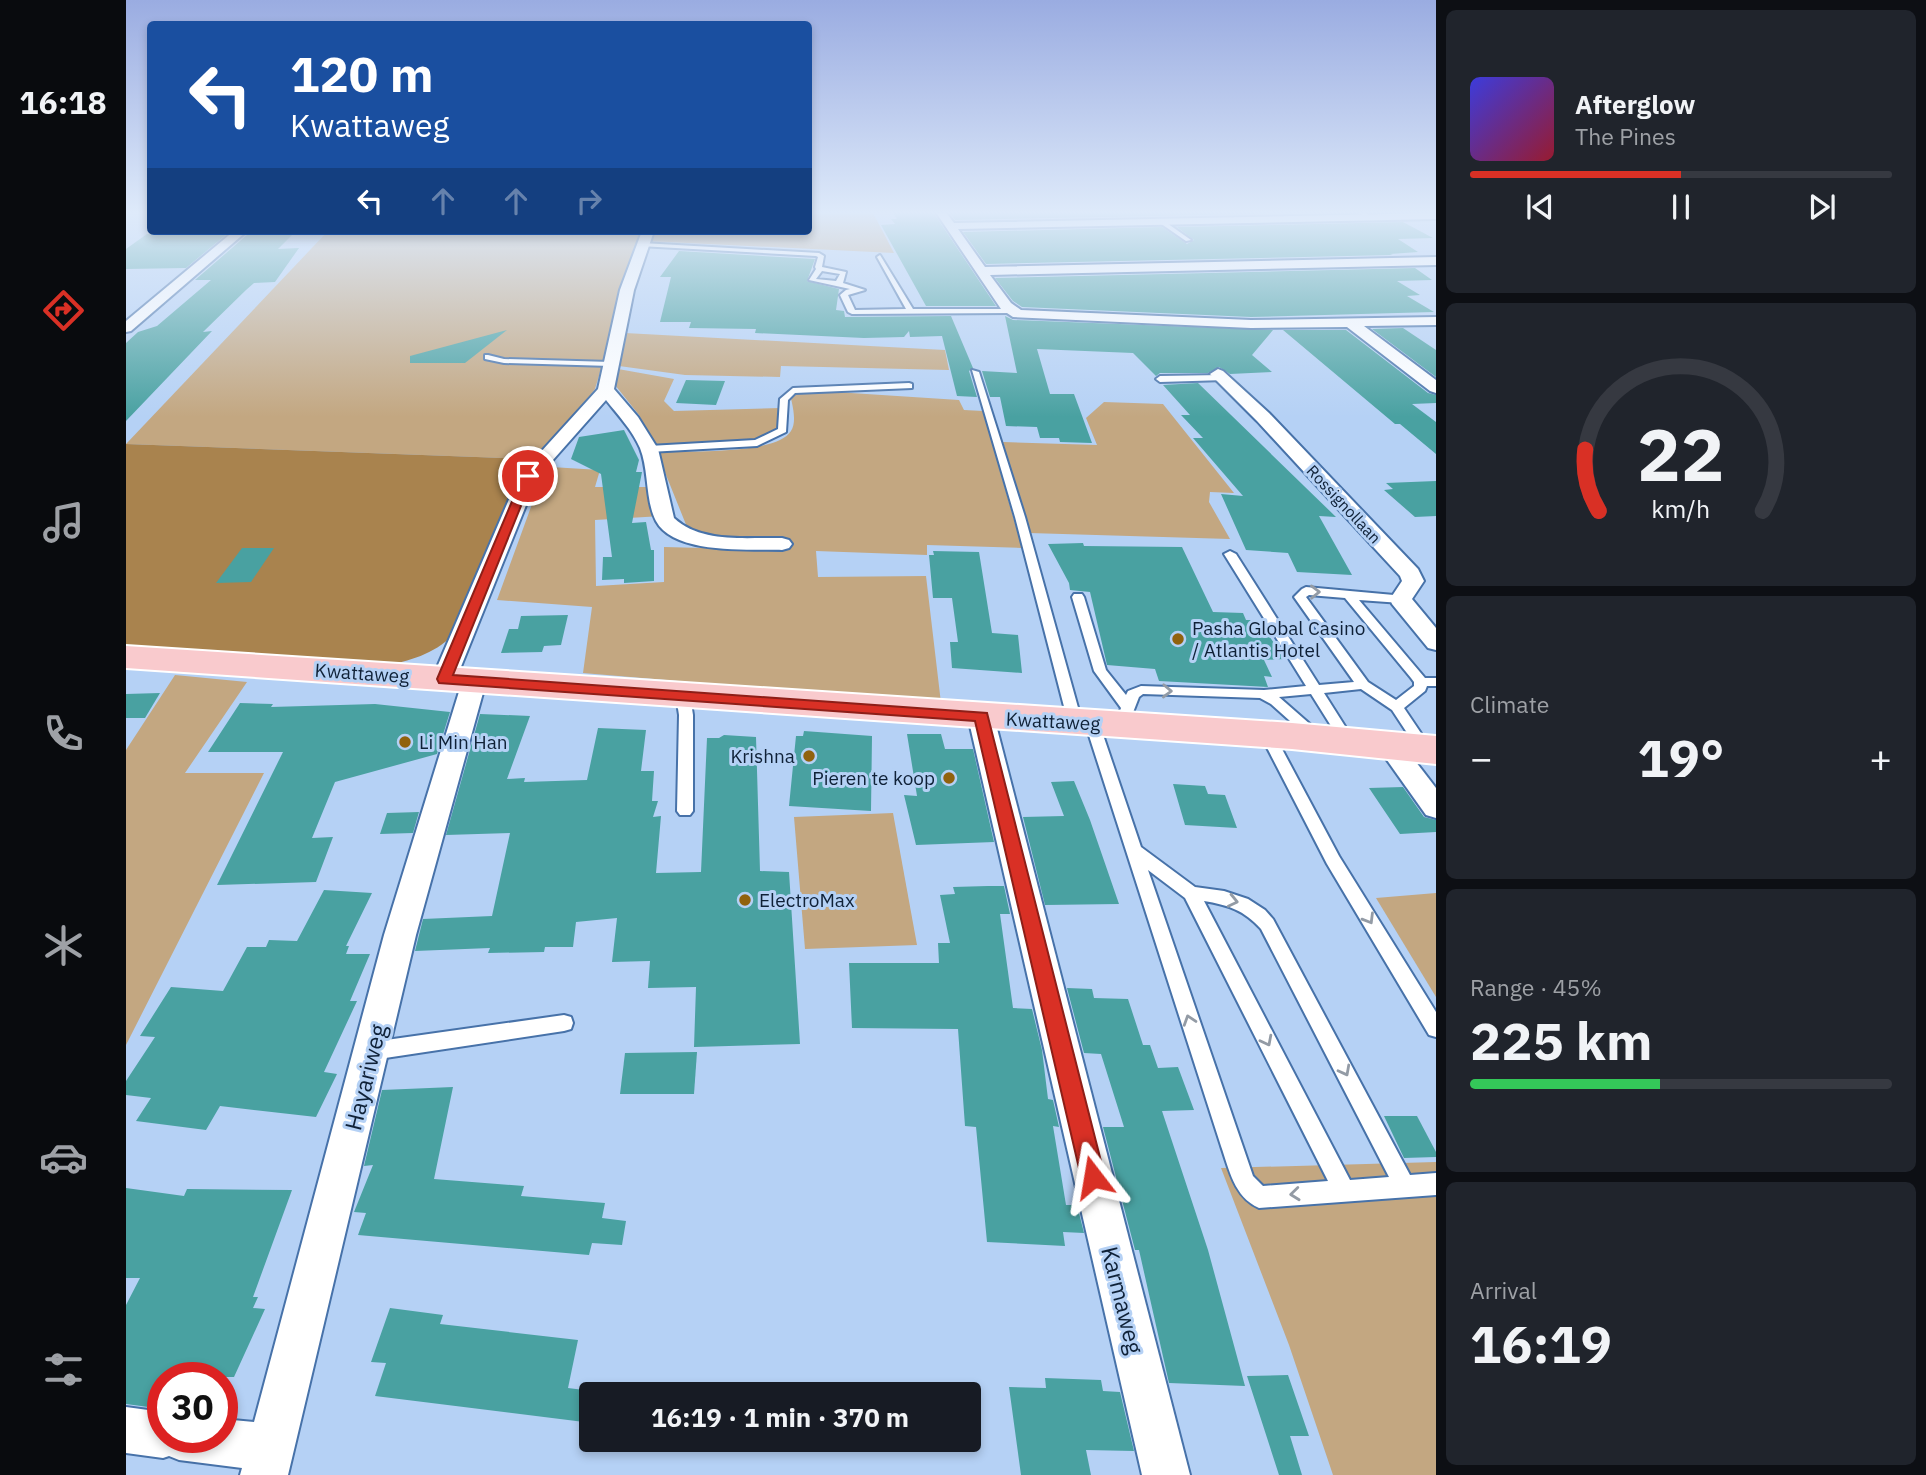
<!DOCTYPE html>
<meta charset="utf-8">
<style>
:root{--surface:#171b24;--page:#20242c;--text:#f1f3f6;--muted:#9ea1a6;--line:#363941;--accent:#d93025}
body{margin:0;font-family:"IBM Plex Sans",sans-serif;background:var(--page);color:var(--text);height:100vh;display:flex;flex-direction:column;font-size:26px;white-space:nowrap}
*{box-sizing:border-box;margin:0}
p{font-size:23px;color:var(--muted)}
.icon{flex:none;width:38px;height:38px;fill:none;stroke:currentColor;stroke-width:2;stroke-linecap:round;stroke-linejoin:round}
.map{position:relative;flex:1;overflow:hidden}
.drawer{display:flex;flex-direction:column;gap:10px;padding:10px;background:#0d0f14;width:490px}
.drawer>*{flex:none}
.top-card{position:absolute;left:21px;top:21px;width:665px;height:214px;border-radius:7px;box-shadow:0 4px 10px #0003;background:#1a4fa0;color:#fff;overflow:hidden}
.speed{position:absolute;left:21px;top:1362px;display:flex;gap:14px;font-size:35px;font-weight:700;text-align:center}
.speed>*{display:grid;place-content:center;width:91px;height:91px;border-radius:50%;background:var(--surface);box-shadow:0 4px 10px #0003;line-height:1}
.speed .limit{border:10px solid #d22;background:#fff;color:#111}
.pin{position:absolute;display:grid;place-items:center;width:60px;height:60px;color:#fff;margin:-30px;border:4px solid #fff;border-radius:50%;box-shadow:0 2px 7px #0007}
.me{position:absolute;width:77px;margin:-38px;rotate:346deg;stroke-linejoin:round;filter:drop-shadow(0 0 5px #0008)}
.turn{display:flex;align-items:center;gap:24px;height:147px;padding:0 28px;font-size:32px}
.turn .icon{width:91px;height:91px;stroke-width:2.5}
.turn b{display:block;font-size:49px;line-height:60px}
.lanes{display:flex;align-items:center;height:66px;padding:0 28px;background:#0003;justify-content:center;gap:35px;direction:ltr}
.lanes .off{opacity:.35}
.big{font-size:52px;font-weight:700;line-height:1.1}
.drawer .widget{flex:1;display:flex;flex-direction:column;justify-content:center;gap:10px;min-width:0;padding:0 24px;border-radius:10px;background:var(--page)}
.drawer .dial{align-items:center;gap:0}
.dial svg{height:182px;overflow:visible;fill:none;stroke:var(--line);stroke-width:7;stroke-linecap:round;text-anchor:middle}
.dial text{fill:var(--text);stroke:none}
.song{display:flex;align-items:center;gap:21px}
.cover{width:84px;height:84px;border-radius:10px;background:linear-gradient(135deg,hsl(240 70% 55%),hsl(350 70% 35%))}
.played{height:7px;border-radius:4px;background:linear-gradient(90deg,var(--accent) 50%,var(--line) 50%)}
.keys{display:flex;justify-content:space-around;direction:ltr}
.heat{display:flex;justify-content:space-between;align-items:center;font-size:38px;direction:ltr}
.charge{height:10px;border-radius:5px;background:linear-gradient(90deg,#34c759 45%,var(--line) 0)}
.trip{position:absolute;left:453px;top:1382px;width:402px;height:70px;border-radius:7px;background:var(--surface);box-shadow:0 4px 10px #0003;font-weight:700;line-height:70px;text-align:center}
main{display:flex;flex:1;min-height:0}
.tab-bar{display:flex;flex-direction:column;width:126px;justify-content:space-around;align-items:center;background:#090b0e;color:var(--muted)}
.tab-bar .icon{width:49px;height:49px}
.tab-bar .selected{color:var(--accent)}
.tab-bar b{font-size:32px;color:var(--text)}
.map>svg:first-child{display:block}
.green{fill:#c3a781}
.forest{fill:#a9834e}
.building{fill:#49a1a1}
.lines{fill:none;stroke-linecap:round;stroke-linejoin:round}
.service-casing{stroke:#4772a9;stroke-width:4}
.minor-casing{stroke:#4772a9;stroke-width:4}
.primary-casing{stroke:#fff;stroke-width:4}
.service{fill:#fff;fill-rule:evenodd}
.minor{fill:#fff;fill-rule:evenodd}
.primary{fill:#f9cacd;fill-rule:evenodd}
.oneway{stroke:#939ba5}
.route{fill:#d93025;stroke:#8d1f18;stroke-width:2}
.poi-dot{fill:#91620e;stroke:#b5d1f5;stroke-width:2.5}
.labels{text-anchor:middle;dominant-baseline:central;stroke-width:6;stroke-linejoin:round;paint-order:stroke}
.far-street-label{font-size:16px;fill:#0f2137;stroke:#b5d1f5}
.poi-label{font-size:19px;fill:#0f2137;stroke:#b5d1f5;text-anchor:start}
.street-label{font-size:19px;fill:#0f2137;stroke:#b5d1f5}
.near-street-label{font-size:23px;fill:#0f2137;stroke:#b5d1f5}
</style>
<main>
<nav class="tab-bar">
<b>16:18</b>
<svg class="icon selected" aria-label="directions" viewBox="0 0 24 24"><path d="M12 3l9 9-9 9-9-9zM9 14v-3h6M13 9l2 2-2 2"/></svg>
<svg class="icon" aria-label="music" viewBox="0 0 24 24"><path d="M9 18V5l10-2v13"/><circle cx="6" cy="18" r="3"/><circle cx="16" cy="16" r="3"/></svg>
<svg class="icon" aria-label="phone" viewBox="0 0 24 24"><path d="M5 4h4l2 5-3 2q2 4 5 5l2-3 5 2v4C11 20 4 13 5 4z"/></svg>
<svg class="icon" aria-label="climate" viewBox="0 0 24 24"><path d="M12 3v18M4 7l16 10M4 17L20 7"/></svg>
<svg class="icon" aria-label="car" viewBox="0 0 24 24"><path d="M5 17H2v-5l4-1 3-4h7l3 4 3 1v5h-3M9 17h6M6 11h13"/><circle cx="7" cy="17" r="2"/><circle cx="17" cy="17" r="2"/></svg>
<svg class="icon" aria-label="filters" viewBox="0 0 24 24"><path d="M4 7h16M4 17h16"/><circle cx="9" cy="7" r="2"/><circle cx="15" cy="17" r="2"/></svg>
</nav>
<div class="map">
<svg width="1310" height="1475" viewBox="0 0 1310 1475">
<rect width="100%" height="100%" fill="#b5d1f5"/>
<g class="green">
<polygon points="683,211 746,211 768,253 522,241 526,231 682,231"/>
<polygon points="202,231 516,231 469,389 446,420 404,459 0,444"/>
<polygon points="499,333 819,350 823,370 655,366 654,377 559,375 493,366"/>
<polygon points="492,369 548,379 538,401 548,411 655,408 657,429 626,442 534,446 527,443 513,415 489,385"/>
<path d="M663 389 833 400 838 410 857 411 896 548 801 545V555L690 551 692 577 800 576 815 703 457 673 466 607 371 600 409 496 425 467 474 470 469 487H525L536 516 469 520 470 586 538 582V547L616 549 565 537 532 455 535 452C562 451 650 455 665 431 672 420 665 401 663 389Z"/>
<polygon points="978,402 1037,404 1108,493 1084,492 1083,502 1104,539 903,533 877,442 971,445 960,418"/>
<polygon points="49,675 121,682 59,773 138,773 0,1045 0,750"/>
<polygon points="767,813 791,945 679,949 668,817"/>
<polygon points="1310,893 1310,997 1250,898"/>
<polygon points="1310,1162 1310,1475 1207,1475 1163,1345 1095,1168"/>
</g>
<path class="forest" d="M0 444 404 459 385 497 327 635C307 655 284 660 257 667L0 649Z"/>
<g class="building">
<polygon points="852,211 1226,211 1226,212 829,220 823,212"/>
<polygon points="795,212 807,212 870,306 800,306 755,225 769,224 765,219 771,219 767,213"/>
<polygon points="1277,222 1307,238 1272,239 1292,252 1264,254 1267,255 860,264 837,232 1036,227 1061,244 1068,240 1051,227"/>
<polygon points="102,233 60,268 0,269 0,249 21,234"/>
<polygon points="167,234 152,249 173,248 149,282 128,283 120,290 77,332 86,331 0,421 0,343 12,332 31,326 85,280 69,280 121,235"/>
<polygon points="553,251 689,259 681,281 713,289 710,310 718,311 719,317 825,316 847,368 843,371 851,397 831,396 816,336 784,337 783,331 778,337 738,338 629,333 630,329 563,328 565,322 534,322 545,277 534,277"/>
<polygon points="1289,268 1306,280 1271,281 1294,295 1281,296 1308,312 1125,317 896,307 887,301 869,278"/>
<polygon points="879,316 887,320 1147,330 1126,355 1146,372 1104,374 1093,367 1082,373 1034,373 1030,376 1007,353 911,349 924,394 948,394 966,443 934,442 933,438 914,438 911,427 880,426 874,397 864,397 856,371 891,373"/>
<polygon points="1277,328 1310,350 1310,377 1246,329"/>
<polygon points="381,330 339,363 284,363 284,356"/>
<polygon points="1157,330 1220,330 1302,393 1310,395 1310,403 1286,404 1310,422 1310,454 1274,424 1269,424"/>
<polygon points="560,380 599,381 590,405 550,403"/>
<polygon points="1072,383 1210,517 1193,516 1226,575 1171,572 1162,553 1120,550 1095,494 1117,496 1067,438 1077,438 1055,415 1064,415 1037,385"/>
<polygon points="498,430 513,460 510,472 516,472 506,523 520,522 525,550 528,550 528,581 498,583 498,579 476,580 477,557 486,557 475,474 445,459 453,437"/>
<polygon points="1310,481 1310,516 1289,517 1258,490 1267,489 1260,483"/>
<polygon points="957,543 958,546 1056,547 1087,612 1117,613 1120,620 1132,620 1159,659 1138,660 1146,677 1138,676 1142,687 1033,681 1029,669 981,665 964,592 944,590 943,583 922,544"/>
<polygon points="116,548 148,548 125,582 90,583"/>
<polygon points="807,551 853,552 866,633 892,635 896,673 826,668 824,642 832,642 826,598 807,598 803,555 808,555"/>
<polygon points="442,615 435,645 418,646 416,652 375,653 383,629 392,629 395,616"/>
<polygon points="34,693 19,718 0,718 0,694"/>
<polygon points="114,703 147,704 145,707 249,704 324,712 311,754 209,782 186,838 207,837 190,882 91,885 157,752 82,752"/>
<polygon points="354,714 404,716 381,779 399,778 398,782 461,780 472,728 520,730 515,771 528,771 526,801 532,801 527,817 535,816 530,873 575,872 581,738 593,738 598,735 630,737 634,871 663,872 674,1044 568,1047 570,987 522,988 524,961 486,962 491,918 450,922 447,947 419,947 418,952 362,953 364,948 289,951 297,919 366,916 384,833 320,835"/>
<polygon points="678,731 746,736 745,811 663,806 670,736 677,736"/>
<polygon points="781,734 815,734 819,749 847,749 868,842 790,845 778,795 791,796"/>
<polygon points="948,781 964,820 993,904 919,905 897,817 938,816 925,782"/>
<polygon points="1047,784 1079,786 1082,794 1099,795 1111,828 1059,825"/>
<polygon points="1277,787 1298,817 1310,820 1310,832 1274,834 1243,788"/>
<polygon points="293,812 287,833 254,834 261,813"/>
<polygon points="862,886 878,886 884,914 874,914 887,1008 906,1009 916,1050 922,1099 927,1100 933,1127 927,1126 940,1205 951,1205 958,1233 937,1232 939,1246 861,1242 850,1127 839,1126 832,1029 726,1028 723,963 813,963 812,943 824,943 814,895 829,894 827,887"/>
<polygon points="198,890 246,893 220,946 223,946 220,954 244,954 224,1001 231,1001 198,1072 211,1074 190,1117 94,1106 80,1130 10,1121 25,1098 0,1095 0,1081 29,1037 14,1036 45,987 97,991 121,947 140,947 143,940 171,941"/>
<polygon points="941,988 966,989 968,998 1002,999 1017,1045 1024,1045 1032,1068 1052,1067 1068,1110 1036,1111 1082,1250 1119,1386 1043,1383 1013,1250 1009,1250 977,1127 998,1127 975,1054 958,1053"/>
<polygon points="571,1052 568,1094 494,1094 499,1053"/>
<polygon points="327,1087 308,1179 398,1186 395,1196 479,1203 476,1218 500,1221 496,1245 466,1243 463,1255 232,1235 240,1213 228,1212 247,1165 238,1166 256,1090"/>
<polygon points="1258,1116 1291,1116 1310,1152 1310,1157 1278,1158"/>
<polygon points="0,1188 58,1196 61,1189 166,1190 127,1297 132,1297 127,1308 139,1309 108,1377 37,1377 37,1409 0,1404 0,1305 14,1278 0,1278"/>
<polygon points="264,1308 317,1315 314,1324 452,1340 442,1388 466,1391 466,1423 249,1396 260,1363 245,1362"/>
<polygon points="1162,1375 1183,1436 1164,1436 1176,1475 1153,1475 1121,1376"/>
<polygon points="919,1378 975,1380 977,1391 994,1392 1008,1451 960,1450 965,1475 895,1475 883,1387 920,1388"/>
</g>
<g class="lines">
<g class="service-casing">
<g id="service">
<polygon points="1228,211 1235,211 1247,217 1242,218"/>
<polygon points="1300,211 1310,212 1310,216 1301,212"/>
<polygon points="1034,221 1038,221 1065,240 1060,241 1034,223"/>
<path d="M516 243 693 253 698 256 696 267 720 272 717 283 739 290 722 295 729 310 780 309 751 257 754 255 787 309H885L889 311 885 313 726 314 722 312 714 295 720 290 724 289 683 280 690 269 689 267 692 257 690 256 514 246ZM696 271 714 274 710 281 690 279Z"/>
<polygon points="362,355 378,359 485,362 489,364 485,366 378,363 359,359 359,355"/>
<polygon points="846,370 853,372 899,517 956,722 954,725 944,725 942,722 889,517"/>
<polygon points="1096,375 1100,378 1099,380 1034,382 1030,379 1034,376"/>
<polygon points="783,383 786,384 786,388 669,393 662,400 660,432 631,446 523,452 518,449 523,446 629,440 652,429 654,399 667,388"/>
<path d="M1104 551 1110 554 1193 685 1228 682 1168 597 1176 589 1180 587 1279 596 1281 599 1275 603 1233 600 1299 678H1310V686H1301L1299 691 1278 708 1305 748 1303 751H1293L1266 710 1235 689 1198 693 1229 742 1222 747 1217 745 1185 694 1153 697 1193 732 1195 735 1188 740 1183 738 1145 704 1134 698 1017 694 1013 697 1001 728H991L989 725 995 708 968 671 946 597 948 594H956L958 597 980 670 1000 695 1002 691 1015 686 1138 690 1180 686 1098 554ZM1183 595 1219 598 1285 678 1288 682V686L1270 700 1242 682 1180 597Z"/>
<polygon points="557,692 564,696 567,715 567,811 564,815 554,815 551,811 553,715 550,696"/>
<path d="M966 718 973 723 1015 847 1069 887 1098 891 1122 899 1139 910 1147 919 1284 1175 1310 1173V1195L1133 1208C1108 1197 1103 1169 1095 1146L959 723ZM1022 870 1059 898 1202 1181 1137 1186 1127 1176ZM1078 901C1102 905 1118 910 1135 929L1263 1177 1224 1180Z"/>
<polygon points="1141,729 1148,734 1213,856 1310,1012 1310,1037 1303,1035 1201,864 1134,734"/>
<polygon points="438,1015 445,1017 447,1023 445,1029 438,1031 246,1060 239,1057 237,1051 239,1045 246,1042"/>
</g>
</g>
<g class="minor-casing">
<g id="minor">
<polygon points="809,211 819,211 828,223 1310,213 1310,219 832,229 859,267 1310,257 1310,265 864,275 885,303 895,310 1125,320 1310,317 1310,325 1238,326 1310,380 1310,393 1304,391 1221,327 1125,328 887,317 875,309"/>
<polygon points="108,231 121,231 5,331 0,332 0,321"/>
<path d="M516 231H528L508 290 488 389 512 417 532 449 548 518C576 544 621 537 656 538L663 540 666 544 663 548 656 550C624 549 548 555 530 521 519 500 523 470 514 448 506 430 492 415 480 400L411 478 330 679 327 685 318 687 309 685 306 679 393 476 472 389 494 290Z"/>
<polygon points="1092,369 1097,371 1143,413 1292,569 1298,581 1286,599 1310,628 1310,650 1302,648 1266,604 1264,599 1276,581 1274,576 1131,421 1084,374"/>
<polygon points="348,674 357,676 360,682 290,935 162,1475 114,1475 116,1468 53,1460 43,1456 37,1458 0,1453 0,1407 37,1412 37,1437 96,1437 96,1419 128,1422 258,935 336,682 339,676"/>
<polygon points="855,708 864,711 868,717 1064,1475 1016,1475 842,717 846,711"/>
<polygon points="1264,737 1273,740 1310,788 1310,818 1300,815 1251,746 1255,740"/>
</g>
</g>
<g class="primary-casing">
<polygon id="primary" points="0,646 1166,723 1310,736 1310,764 1166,749 0,668"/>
</g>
<use href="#service" class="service"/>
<use href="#minor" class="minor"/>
<use href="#primary" class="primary"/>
</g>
<defs><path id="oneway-chevron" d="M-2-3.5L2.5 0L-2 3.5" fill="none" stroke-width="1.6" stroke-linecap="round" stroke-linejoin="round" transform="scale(1.75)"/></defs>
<g class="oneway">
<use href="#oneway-chevron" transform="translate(1189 592) rotate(-1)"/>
<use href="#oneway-chevron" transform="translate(1041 691) rotate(2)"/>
<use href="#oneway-chevron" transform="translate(1107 901) rotate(13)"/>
<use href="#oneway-chevron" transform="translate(1243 919) rotate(59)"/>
<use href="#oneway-chevron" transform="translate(1063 1020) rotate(-108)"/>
<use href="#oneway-chevron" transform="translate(1141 1041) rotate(63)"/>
<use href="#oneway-chevron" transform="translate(1219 1071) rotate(62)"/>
<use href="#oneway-chevron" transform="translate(1169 1194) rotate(174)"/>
</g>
<linearGradient id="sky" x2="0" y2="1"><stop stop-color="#9aace1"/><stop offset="0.51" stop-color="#deeafa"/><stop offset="1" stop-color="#deeafa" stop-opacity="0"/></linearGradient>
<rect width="1310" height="417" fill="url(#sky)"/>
<polygon class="route" points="398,473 407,476 327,675 861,713 979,1177 976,1185 967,1189 959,1185 955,1177 849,721 313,683 311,679"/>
<g class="poi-dot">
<circle cx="1052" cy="639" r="7"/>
<circle cx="279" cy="742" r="7"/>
<circle cx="683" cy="756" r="7"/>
<circle cx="823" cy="778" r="7"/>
<circle cx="619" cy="900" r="7"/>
</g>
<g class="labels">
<g class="far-street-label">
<text transform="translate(1218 504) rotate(47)">Rossignollaan</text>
</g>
<g class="poi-label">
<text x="1066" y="628">Pasha Global Casino<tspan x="1066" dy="22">/ Atlantis Hotel</tspan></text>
<text x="293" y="742">Li Min Han</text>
<text x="669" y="756" text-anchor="end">Krishna</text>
<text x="809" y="778" text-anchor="end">Pieren te koop</text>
<text x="633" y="900">ElectroMax</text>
</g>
<g class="street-label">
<text transform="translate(236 673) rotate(4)">Kwattaweg</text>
<text transform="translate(927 721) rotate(3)">Kwattaweg</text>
</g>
<g class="near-street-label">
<text transform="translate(239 1077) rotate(-76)">Hayariweg</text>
<text transform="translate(997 1300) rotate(76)">Karmaweg</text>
</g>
</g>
</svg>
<div class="speed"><div class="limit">30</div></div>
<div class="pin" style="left:402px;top:476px;background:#d93025"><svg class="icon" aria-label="arrive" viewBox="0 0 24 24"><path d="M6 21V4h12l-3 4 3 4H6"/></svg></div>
<svg class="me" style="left:967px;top:1177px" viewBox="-20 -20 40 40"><path d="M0-17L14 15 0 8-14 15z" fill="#d93025" stroke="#fff" stroke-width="4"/></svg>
<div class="trip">16:19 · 1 min · 370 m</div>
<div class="top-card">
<div class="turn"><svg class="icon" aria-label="left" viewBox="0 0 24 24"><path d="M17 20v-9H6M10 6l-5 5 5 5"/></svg><div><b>120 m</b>Kwattaweg</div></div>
<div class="lanes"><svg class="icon" aria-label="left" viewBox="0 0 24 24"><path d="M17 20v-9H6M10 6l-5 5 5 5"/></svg><svg class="icon off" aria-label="ahead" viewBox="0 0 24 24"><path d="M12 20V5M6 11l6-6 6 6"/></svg><svg class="icon off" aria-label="ahead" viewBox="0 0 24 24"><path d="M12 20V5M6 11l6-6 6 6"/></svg><svg class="icon off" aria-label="right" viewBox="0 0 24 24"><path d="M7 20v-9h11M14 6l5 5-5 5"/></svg></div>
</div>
</div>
<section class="drawer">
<div class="widget">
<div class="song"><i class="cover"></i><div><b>Afterglow</b><p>The Pines</p></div></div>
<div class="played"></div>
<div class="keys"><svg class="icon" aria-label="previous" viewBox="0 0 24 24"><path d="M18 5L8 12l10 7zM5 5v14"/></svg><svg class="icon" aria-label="pause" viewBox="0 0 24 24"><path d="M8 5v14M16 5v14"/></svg><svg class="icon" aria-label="next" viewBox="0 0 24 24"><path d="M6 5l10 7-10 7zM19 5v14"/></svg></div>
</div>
<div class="widget dial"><svg viewBox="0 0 100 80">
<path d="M14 69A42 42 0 1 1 86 69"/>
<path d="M14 69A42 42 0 0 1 8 42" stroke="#d93025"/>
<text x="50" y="56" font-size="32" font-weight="700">22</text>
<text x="50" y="72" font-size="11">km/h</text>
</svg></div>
<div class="widget"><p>Climate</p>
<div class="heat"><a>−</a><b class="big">19°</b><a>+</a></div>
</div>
<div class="widget"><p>Range · 45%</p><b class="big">225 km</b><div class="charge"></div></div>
<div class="widget"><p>Arrival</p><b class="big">16:19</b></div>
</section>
</main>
